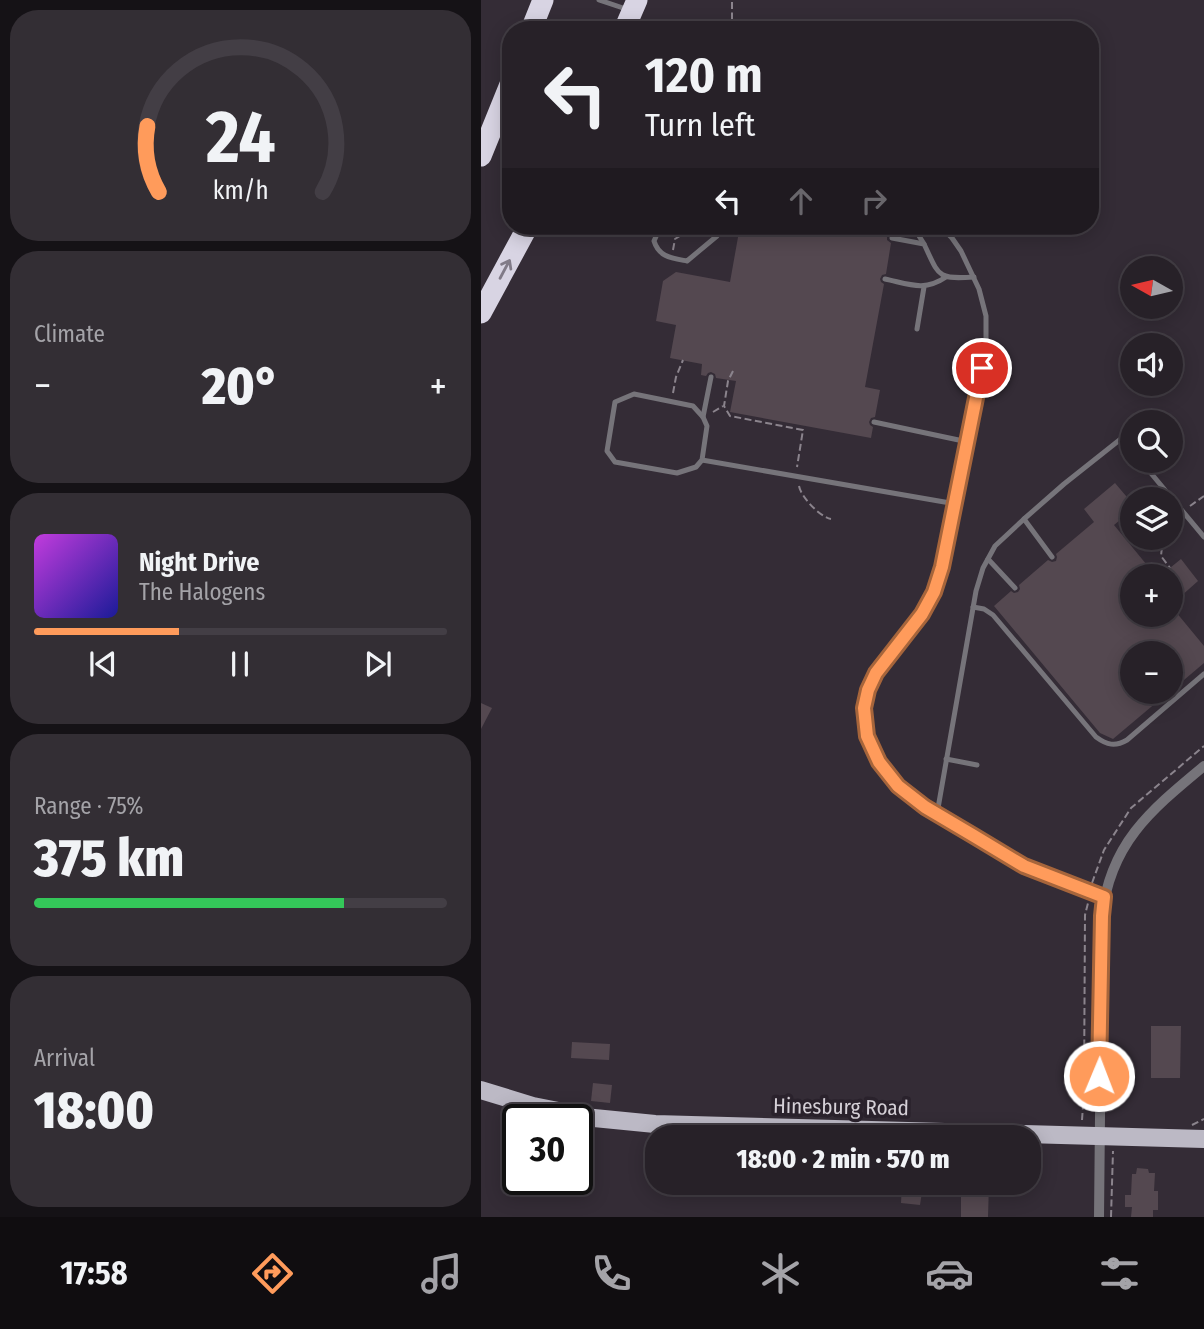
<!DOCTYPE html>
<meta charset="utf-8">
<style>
:root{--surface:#272128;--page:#332e34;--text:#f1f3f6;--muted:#a4a3a8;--line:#433e45;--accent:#ff9b5b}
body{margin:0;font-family:"Fira Sans Condensed",sans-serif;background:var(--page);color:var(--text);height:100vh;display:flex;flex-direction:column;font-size:26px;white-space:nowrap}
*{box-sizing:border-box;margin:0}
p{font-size:23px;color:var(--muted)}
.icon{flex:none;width:38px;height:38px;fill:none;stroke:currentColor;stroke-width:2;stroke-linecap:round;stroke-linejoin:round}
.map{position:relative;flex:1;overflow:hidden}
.drawer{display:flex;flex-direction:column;gap:10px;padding:10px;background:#151216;width:481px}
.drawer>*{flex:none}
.guide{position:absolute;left:21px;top:21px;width:597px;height:214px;border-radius:28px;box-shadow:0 4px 18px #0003,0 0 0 2px var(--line);background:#272128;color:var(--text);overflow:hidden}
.needle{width:46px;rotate:278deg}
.buttons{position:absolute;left:639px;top:256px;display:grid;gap:14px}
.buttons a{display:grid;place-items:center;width:63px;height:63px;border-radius:50%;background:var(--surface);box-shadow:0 4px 18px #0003,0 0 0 2px var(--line);font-size:35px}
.speed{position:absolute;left:21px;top:1104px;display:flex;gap:14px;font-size:35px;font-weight:700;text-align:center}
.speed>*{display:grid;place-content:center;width:91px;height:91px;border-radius:50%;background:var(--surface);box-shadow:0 4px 18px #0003,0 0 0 2px var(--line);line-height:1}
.speed .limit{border:4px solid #111;border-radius:10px;background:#fff;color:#111}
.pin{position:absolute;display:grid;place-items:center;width:60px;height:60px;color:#fff;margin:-30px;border:4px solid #fff;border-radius:50%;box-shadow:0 2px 7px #0007}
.me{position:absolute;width:77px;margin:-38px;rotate:1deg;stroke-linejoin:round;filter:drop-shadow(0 0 5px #0008)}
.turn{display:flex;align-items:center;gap:24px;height:147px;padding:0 28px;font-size:32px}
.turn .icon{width:91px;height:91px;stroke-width:2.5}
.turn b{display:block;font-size:49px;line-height:60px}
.lanes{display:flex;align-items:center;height:66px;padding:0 28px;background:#0003;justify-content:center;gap:35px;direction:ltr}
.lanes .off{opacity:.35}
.big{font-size:52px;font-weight:800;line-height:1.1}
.drawer .tile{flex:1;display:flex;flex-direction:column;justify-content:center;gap:10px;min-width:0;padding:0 24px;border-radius:28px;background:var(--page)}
.drawer .dial{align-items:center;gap:0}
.dial svg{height:182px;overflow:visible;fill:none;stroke:var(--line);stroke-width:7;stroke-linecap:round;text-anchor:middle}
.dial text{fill:var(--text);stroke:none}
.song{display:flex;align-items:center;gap:21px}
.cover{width:84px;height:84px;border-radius:10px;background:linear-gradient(135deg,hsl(290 70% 55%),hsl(240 70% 35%))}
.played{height:7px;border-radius:4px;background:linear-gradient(90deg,var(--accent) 35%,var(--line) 35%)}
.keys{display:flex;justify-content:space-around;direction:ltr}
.heat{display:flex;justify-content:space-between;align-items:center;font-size:38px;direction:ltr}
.charge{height:10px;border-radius:5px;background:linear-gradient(90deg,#34c759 75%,var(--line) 0)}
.trip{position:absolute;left:164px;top:1125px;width:396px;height:70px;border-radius:28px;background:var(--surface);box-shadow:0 4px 18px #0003,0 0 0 2px var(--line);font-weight:800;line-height:70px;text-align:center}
.menu{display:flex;height:112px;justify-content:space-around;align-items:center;background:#100d10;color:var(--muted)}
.menu .icon{width:49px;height:49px}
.menu .current{color:var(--accent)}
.menu b{font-size:32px;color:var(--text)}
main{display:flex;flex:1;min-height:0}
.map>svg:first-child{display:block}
.building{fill:#544850}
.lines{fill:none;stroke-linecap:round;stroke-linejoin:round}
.path{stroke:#8b848d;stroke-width:2;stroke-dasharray:7 3.5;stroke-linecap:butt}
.service{stroke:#76747a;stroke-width:5}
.minor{stroke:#76747a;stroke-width:10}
.primary{stroke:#bcb9c5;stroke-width:18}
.motorway{stroke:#d8d4e3;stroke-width:21}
.oneway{stroke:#817b88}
.route-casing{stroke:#a6653b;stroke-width:18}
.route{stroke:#ff9b5b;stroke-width:12}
.labels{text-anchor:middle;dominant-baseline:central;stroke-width:7;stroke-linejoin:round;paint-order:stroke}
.street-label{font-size:21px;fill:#d5d0d7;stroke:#2a222c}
</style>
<main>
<section class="drawer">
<div class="tile dial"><svg viewBox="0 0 100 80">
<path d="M14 69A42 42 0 1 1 86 69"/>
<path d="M14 69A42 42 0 0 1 9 40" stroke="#ff9b5b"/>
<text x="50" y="56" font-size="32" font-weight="700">24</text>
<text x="50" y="72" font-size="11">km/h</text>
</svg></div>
<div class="tile"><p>Climate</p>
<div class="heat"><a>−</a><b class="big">20°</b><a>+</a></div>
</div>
<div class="tile">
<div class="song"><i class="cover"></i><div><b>Night Drive</b><p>The Halogens</p></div></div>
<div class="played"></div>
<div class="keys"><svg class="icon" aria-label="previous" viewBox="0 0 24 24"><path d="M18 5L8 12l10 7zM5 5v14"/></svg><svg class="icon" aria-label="pause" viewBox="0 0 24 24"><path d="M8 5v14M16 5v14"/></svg><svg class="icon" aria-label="next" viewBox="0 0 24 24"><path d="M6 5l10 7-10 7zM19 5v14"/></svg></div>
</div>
<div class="tile"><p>Range · 75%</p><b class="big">375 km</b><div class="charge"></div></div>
<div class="tile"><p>Arrival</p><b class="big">18:00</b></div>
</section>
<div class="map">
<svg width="723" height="1217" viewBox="0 0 723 1217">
<rect width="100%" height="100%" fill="#342c36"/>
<g class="building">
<polygon points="259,226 413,226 412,233 409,233 406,236 406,240 410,243 405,274 401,275 399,279 400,282 403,284 384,387 399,390 394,417 390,418 388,422 389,425 392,427 390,438 249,412 255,381 235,378 234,374 230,372 227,373 225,376 220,375 221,364 189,358 195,325 175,321 182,281 195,272 249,282"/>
<polygon points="634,483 651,503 651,510 633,525 675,576 651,576 651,614 690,614 690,606 723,646 723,663 690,691 690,653 651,653 651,691 689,691 632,739 619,733 513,606 530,591 533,593 537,592 539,589 538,585 567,560 571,562 575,561 576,557 575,554 613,522 603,509"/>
<polygon points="700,559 717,581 690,605 690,576 679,576"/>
<polygon points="0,703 11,708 0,729"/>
<polygon points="670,1026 700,1026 699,1078 670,1078"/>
<polygon points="91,1042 129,1044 128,1060 90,1058"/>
<polygon points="112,1083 131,1085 129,1103 110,1101"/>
<polygon points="656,1168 667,1169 668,1173 674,1173 673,1191 677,1191 677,1210 672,1210 672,1217 650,1217 651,1207 644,1207 644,1195 650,1195 651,1174 655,1174"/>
<polygon points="421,1183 437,1183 436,1191 441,1192 439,1205 420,1203"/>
<polygon points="480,1183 508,1183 507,1217 480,1217"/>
</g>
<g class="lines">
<g class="path">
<polyline points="251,30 251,0"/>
<polyline points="192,250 194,239 214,226"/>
<polyline points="252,371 247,381 243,406 249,416 322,430 316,467"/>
<polyline points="192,393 195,377 202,360"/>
<polyline points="232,412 242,406"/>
<path d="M318 486C320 497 339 517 350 519"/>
<polyline points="709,506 723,496"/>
<polyline points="646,514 651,520"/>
<polyline points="690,522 697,516"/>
<polyline points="682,537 680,556 689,568"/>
<polyline points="611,883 623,850 650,808 723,746"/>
<polyline points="601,1120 603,1092 604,915 608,899"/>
<polyline points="711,1125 723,1119"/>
<polyline points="630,1217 632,1151"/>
</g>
<g class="service">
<polyline points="118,0 148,10"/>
<path d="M187 226 177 232 173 241C178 257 190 258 206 261L236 236 238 226"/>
<polyline points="426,226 435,231 443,244"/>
<polyline points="459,226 471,238 480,251 498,289 505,316 505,342 480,481 461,567 453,591 441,614 395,673 387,690 383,708 386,736 398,762 417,786 444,807 543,866 623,897"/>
<path d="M411 238 443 244C458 275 455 280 493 277"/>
<path d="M404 279C428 284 443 292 465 277"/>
<polyline points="436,329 443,287"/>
<polygon points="153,394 212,406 222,417 226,426 221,460 215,467 196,473 134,462 126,451 134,402"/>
<polyline points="222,417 230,377"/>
<polyline points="393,422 487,442"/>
<polyline points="221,460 475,504"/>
<polyline points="659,460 723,537"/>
<polyline points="543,519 583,484 641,438 651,450"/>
<polyline points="507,559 534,588"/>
<path d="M492 607 503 609 512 615 615 737C626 745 634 747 646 740L723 674"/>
<polyline points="465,759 496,765"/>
<polyline points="456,814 495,591 502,568 514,546 543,519 571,557"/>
</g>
<path class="minor" d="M618 1217 621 916C629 843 670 810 723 766"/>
<polyline class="primary" points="0,1090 52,1106 113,1118 174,1124 723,1139"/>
<g class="motorway">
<polyline points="50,30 62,0"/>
<polyline points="143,30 156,0"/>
<polyline points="0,156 30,82"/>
<polyline points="0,313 47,226"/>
</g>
</g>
<defs><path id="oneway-shaft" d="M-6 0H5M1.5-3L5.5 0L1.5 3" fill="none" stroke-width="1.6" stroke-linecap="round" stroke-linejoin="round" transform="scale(1.75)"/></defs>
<use class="oneway" href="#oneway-shaft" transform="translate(24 269) rotate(-62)"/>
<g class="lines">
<g class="route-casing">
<polyline id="route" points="501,368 461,567 453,592 441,614 395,673 387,690 383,708 386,736 398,762 417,786 444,807 493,836 543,866 623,897 621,916 618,1076"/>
</g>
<use href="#route" class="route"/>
</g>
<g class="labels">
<g class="street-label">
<text transform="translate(360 1107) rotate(1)">Hinesburg Road</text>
</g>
</g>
</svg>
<div class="buttons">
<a><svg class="needle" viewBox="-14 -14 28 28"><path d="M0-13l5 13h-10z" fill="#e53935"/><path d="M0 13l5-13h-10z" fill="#a4a3a8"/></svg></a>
<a><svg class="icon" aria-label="sound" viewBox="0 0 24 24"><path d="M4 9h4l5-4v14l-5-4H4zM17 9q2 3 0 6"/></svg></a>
<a><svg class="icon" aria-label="search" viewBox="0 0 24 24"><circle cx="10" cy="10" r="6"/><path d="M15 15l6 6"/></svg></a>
<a><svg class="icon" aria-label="layers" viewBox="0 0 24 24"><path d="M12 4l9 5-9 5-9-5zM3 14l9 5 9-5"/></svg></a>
<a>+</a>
<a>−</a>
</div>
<div class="speed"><div class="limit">30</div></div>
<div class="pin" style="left:501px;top:368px;background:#d93025"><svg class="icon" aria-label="arrive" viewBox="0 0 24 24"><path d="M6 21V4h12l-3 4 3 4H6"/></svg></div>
<svg class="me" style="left:618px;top:1076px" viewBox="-20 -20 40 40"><circle r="17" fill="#ff9b5b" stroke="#fff" stroke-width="3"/><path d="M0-11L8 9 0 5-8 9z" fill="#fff"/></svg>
<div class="trip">18:00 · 2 min · 570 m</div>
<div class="guide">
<div class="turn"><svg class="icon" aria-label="left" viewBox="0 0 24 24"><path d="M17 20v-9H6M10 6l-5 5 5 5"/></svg><div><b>120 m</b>Turn left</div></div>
<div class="lanes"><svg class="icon" aria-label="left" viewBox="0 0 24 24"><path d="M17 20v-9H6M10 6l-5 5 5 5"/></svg><svg class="icon off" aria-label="ahead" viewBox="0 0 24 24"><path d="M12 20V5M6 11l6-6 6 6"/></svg><svg class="icon off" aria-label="right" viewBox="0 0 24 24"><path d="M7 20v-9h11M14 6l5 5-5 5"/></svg></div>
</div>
</div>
</main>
<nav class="menu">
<b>17:58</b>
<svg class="icon current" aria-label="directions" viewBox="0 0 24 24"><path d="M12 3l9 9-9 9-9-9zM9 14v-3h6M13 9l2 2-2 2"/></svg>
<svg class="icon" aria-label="music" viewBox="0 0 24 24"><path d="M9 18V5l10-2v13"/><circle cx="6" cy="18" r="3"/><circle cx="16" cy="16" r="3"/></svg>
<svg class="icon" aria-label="phone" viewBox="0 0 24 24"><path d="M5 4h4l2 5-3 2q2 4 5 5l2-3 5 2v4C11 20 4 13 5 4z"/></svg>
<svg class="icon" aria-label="climate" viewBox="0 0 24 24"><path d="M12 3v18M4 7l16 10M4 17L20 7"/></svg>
<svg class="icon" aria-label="car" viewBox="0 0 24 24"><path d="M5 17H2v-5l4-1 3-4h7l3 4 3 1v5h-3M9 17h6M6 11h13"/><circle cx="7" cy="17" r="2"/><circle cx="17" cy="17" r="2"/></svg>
<svg class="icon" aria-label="filters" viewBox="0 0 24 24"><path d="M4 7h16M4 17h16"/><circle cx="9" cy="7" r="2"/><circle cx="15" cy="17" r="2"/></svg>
</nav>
